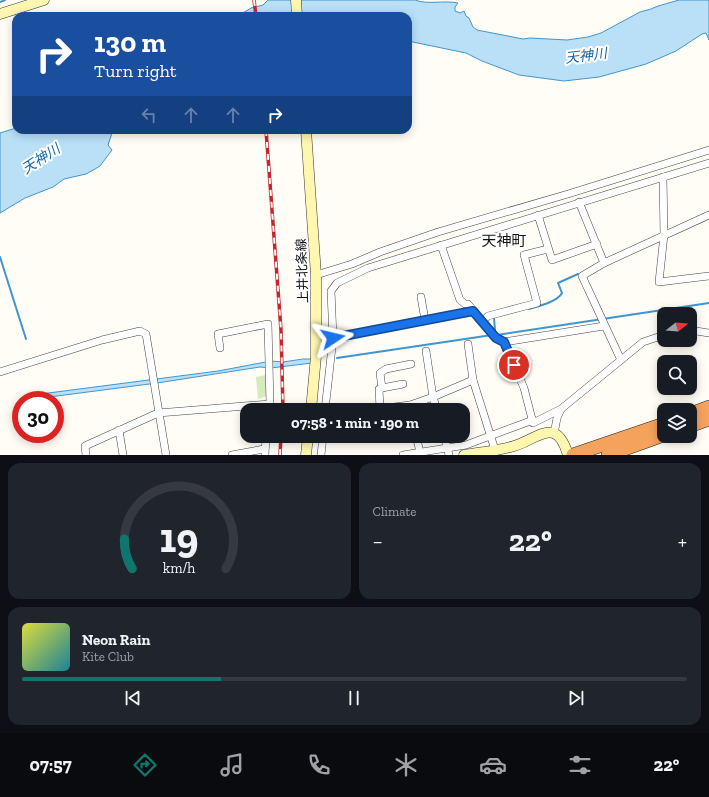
<!DOCTYPE html>
<meta charset="utf-8">
<style>
:root{--surface:#171b24;--page:#20242c;--text:#f1f3f6;--muted:#9ea1a6;--line:#363941;--accent:#0f766e}
body{margin:0;font-family:"Zilla Slab","Noto Sans JP",serif;background:var(--page);color:var(--text);height:100vh;display:flex;flex-direction:column;font-size:15px;white-space:nowrap}
*{box-sizing:border-box;margin:0}
p{font-size:13px;color:var(--muted)}
.icon{flex:none;width:22px;height:22px;fill:none;stroke:currentColor;stroke-width:2;stroke-linecap:round;stroke-linejoin:round}
.map{position:relative;height:455px;overflow:hidden}
.side{display:flex;flex-direction:column;gap:8px;padding:8px;background:#0d0f14;flex:1}
.side>*{flex:none}
.hud{position:absolute;left:12px;top:12px;width:400px;height:122px;border-radius:12px;box-shadow:0 2px 10px #0003;background:#1a4fa0;color:#fff;overflow:hidden}
.needle{width:26px;rotate:73deg}
.buttons{position:absolute;left:657px;top:307px;display:grid;gap:8px}
.buttons a{display:grid;place-items:center;width:40px;height:40px;border-radius:8px;background:var(--surface);box-shadow:0 2px 10px #0003;font-size:20px}
.speed{position:absolute;left:12px;top:391px;display:flex;gap:8px;font-size:20px;font-weight:700;text-align:center}
.speed>*{display:grid;place-content:center;width:52px;height:52px;border-radius:50%;background:var(--surface);box-shadow:0 2px 10px #0003;line-height:1}
.speed .limit{border:6px solid #d22;background:#fff;color:#111}
.pin{position:absolute;display:grid;place-items:center;width:34px;height:34px;color:#fff;margin:-17px;border:2px solid #fff;border-radius:50%;box-shadow:0 1px 4px #0007}
.me{position:absolute;width:44px;margin:-22px;rotate:80deg;stroke-linejoin:round;filter:drop-shadow(0 0 3px #0008)}
.turn{display:flex;align-items:center;gap:14px;height:84px;padding:0 16px;font-size:18px}
.turn .icon{width:52px;height:52px;stroke-width:2.5}
.turn b{display:block;font-size:28px;line-height:34px}
.lanes{display:flex;align-items:center;height:38px;padding:0 16px;background:#0003;justify-content:center;gap:20px;direction:ltr}
.lanes .off{opacity:.35}
.big{font-size:30px;font-weight:700;line-height:1.1}
.side .tile{flex:1;display:flex;flex-direction:column;justify-content:center;gap:6px;min-width:0;padding:0 14px;border-radius:12px;background:var(--page)}
.side .dial{align-items:center;gap:0}
.dial svg{height:104px;overflow:visible;fill:none;stroke:var(--line);stroke-width:7;stroke-linecap:round;text-anchor:middle}
.dial text{fill:var(--text);stroke:none}
.song{display:flex;align-items:center;gap:12px}
.cover{width:48px;height:48px;border-radius:6px;background:linear-gradient(135deg,hsl(60 70% 55%),hsl(190 70% 35%))}
.played{height:4px;border-radius:2px;background:linear-gradient(90deg,var(--accent) 30%,var(--line) 30%)}
.keys{display:flex;justify-content:space-around;direction:ltr}
.heat{display:flex;justify-content:space-between;align-items:center;font-size:22px;direction:ltr}
.side .tiles{flex:1;display:grid;gap:8px;grid-template-columns:1fr 1fr}
.tile:last-child{grid-column:span 2}
.trip{position:absolute;left:240px;top:403px;width:230px;height:40px;border-radius:12px;background:var(--surface);box-shadow:0 2px 10px #0003;font-weight:700;line-height:40px;text-align:center}
.dock{display:flex;height:64px;justify-content:space-around;align-items:center;background:#090b0e;color:var(--muted)}
.dock .icon{width:28px;height:28px}
.dock .on{color:var(--accent)}
.dock b{font-size:18px;color:var(--text)}
.map>svg:first-child{display:block}
.green{fill:#d5ebbd}
.water{fill:#b9e0f7;stroke:#3f96cf}
.lines{fill:none;stroke-linecap:round;stroke-linejoin:round}
.stream{stroke:#3f96cf;stroke-width:2}
.street-casing{stroke:#444;stroke-width:8}
.secondary-casing{stroke:#333;stroke-width:11}
.highway-casing{stroke:#222;stroke-width:14}
.street{stroke:#fff;stroke-width:7}
.secondary{stroke:#fff6b0;stroke-width:10}
.highway{stroke:#f5a25d;stroke-width:13}
.rail-casing{stroke:#c4262e;stroke-width:3.5}
.rail{stroke:#fff;stroke-width:2;stroke-dasharray:6;stroke-linecap:butt}
.route-casing{stroke:#114b97;stroke-width:10}
.route{stroke:#1a73e8;stroke-width:7}
.labels{text-anchor:middle;dominant-baseline:central;stroke-width:4;stroke-linejoin:round;paint-order:stroke}
.street-label{font-size:13px;fill:#111;stroke:#fff}
.water-label{font-size:14px;font-style:italic;fill:#1768a6;stroke:#fff}
.quarter-label{font-size:15px;fill:#111;stroke:#fff}
</style>
<div class="map">
<svg width="709" height="455" viewBox="0 0 709 455">
<rect width="100%" height="100%" fill="#fffdf5"/>
<polygon class="green" points="266,375 267,396 258,399 256,377"/>
<g class="water">
<path d="M268 0H415C428 5 444 0 458 3L455 7V11L460 13 464 11 466 16 469 18 473 27 477 30 523 39 530 38 567 40 588 37 601 33 640 12 651 9 658 6 679 0H709V40L706 33 702 34 676 51 646 64 599 77 564 81 519 75 482 61 466 53 408 41V16H238L251 8 263 5Z"/>
<polygon points="16,128 16,130 113,130 108,145 112,150 100,166 95,169 86,174 64,179 53,187 25,198 0,213 0,133"/>
<polygon points="303,359 312,359 312,363 271,368 260,367 157,383 26,400 33,399 33,395 218,371 271,361 283,362"/>
</g>
<g class="lines">
<g class="stream">
<polyline points="0,2 5,0"/>
<polyline points="0,257 26,339"/>
<path d="M529 309C539 306 557 302 562 293L558 283 578 274"/>
<polyline points="494,318 495,330"/>
<polyline points="497,335 709,303"/>
<polyline points="337,358 492,335"/>
</g>
<g class="street-casing">
<g id="street">
<polyline points="663,177 664,235 659,282 709,276"/>
<polyline points="579,202 604,263"/>
<polyline points="538,215 552,260 597,244"/>
<polyline points="441,245 460,300 465,304 468,304 496,338 504,342 604,326"/>
<polyline points="316,275 352,264 380,252 438,232 568,194 709,150"/>
<polyline points="421,297 425,320"/>
<polyline points="483,321 488,316 537,303 524,255 548,249"/>
<polyline points="690,330 709,333"/>
<polyline points="333,338 473,311"/>
<polyline points="504,342 524,388 533,423 561,409"/>
<polyline points="468,344 473,380 495,450"/>
<polyline points="220,348 218,334 268,324 270,404"/>
<polyline points="426,351 433,397 437,410"/>
<polyline points="621,360 582,276 604,263 709,215"/>
<polyline points="0,372 102,340 140,331 146,334 166,455"/>
<polyline points="473,380 433,397 410,405 394,407 325,410 333,338 331,291 337,283 368,268 709,163"/>
<polyline points="382,388 403,384"/>
<polyline points="380,408 379,389 382,388 380,373 386,369 411,364"/>
<polyline points="119,430 123,455"/>
<polyline points="554,434 557,418 561,409 643,342 664,335"/>
<polyline points="416,436 420,452"/>
<polyline points="444,436 449,455"/>
<polyline points="86,455 85,446 158,413 270,404 269,410"/>
<polyline points="232,455 264,449"/>
<polyline points="265,455 266,436"/>
<polyline points="321,455 323,436"/>
<polyline points="403,455 466,445 533,420"/>
</g>
</g>
<g class="secondary-casing">
<g id="secondary">
<polyline points="296,0 297,16"/>
<polyline points="0,14 44,0"/>
<polyline points="306,130 316,275 316,356 311,410"/>
<polyline points="306,455 308,436"/>
<path d="M464 455C481 452 498 451 514 446 538 439 556 415 568 455"/>
</g>
</g>
<g class="highway-casing">
<g id="highway">
<polyline points="690,414 709,407"/>
<polyline points="690,426 709,419"/>
<polyline points="573,455 664,424"/>
<polyline points="608,455 664,435"/>
</g>
</g>
<use href="#street" class="street"/>
<use href="#secondary" class="secondary"/>
<use href="#highway" class="highway"/>
<g class="rail-casing">
<g id="rail">
<polyline points="254,0 256,16"/>
<polyline points="266,130 281,330 283,410"/>
<polyline points="280,455 281,436"/>
</g>
</g>
<use href="#rail" class="rail"/>
</g>
<g class="lines">
<g class="route-casing">
<polyline id="route" points="333,338 473,311 496,338 504,342 514,365"/>
</g>
<use href="#route" class="route"/>
</g>
<g class="labels">
<g class="street-label">
<text transform="translate(302 271) rotate(-92)">上井北条線</text>
</g>
<g class="water-label">
<text transform="translate(586 56) rotate(-7)">天神川</text>
<text transform="translate(41 159) rotate(-33)">天神川</text>
</g>
<g class="quarter-label">
<text x="504" y="241">天神町</text>
</g>
</g>
</svg>
<div class="buttons">
<a><svg class="needle" viewBox="-14 -14 28 28"><path d="M0-13l5 13h-10z" fill="#e53935"/><path d="M0 13l5-13h-10z" fill="#9ea1a6"/></svg></a>
<a><svg class="icon" aria-label="search" viewBox="0 0 24 24"><circle cx="10" cy="10" r="6"/><path d="M15 15l6 6"/></svg></a>
<a><svg class="icon" aria-label="layers" viewBox="0 0 24 24"><path d="M12 4l9 5-9 5-9-5zM3 14l9 5 9-5"/></svg></a>
</div>
<div class="speed"><div class="limit">30</div></div>
<div class="pin" style="left:514px;top:365px;background:#d93025"><svg class="icon" aria-label="arrive" viewBox="0 0 24 24"><path d="M6 21V4h12l-3 4 3 4H6"/></svg></div>
<svg class="me" style="left:333px;top:338px" viewBox="-20 -20 40 40"><path d="M0-17L14 15 0 8-14 15z" fill="#1a73e8" stroke="#fff" stroke-width="4"/></svg>
<div class="trip">07:58 · 1 min · 190 m</div>
<div class="hud">
<div class="turn"><svg class="icon" aria-label="right" viewBox="0 0 24 24"><path d="M7 20v-9h11M14 6l5 5-5 5"/></svg><div><b>130 m</b>Turn right</div></div>
<div class="lanes"><svg class="icon off" aria-label="left" viewBox="0 0 24 24"><path d="M17 20v-9H6M10 6l-5 5 5 5"/></svg><svg class="icon off" aria-label="ahead" viewBox="0 0 24 24"><path d="M12 20V5M6 11l6-6 6 6"/></svg><svg class="icon off" aria-label="ahead" viewBox="0 0 24 24"><path d="M12 20V5M6 11l6-6 6 6"/></svg><svg class="icon" aria-label="right" viewBox="0 0 24 24"><path d="M7 20v-9h11M14 6l5 5-5 5"/></svg></div>
</div>
</div>
<section class="side">
<div class="tiles">
<div class="tile dial"><svg viewBox="0 0 100 80">
<path d="M14 69A42 42 0 1 1 86 69"/>
<path d="M14 69A42 42 0 0 1 8 46" stroke="#0f766e"/>
<text x="50" y="56" font-size="32" font-weight="700">19</text>
<text x="50" y="72" font-size="11">km/h</text>
</svg></div>
<div class="tile"><p>Climate</p>
<div class="heat"><a>−</a><b class="big">22°</b><a>+</a></div>
</div>
<div class="tile">
<div class="song"><i class="cover"></i><div><b>Neon Rain</b><p>Kite Club</p></div></div>
<div class="played"></div>
<div class="keys"><svg class="icon" aria-label="previous" viewBox="0 0 24 24"><path d="M18 5L8 12l10 7zM5 5v14"/></svg><svg class="icon" aria-label="pause" viewBox="0 0 24 24"><path d="M8 5v14M16 5v14"/></svg><svg class="icon" aria-label="next" viewBox="0 0 24 24"><path d="M6 5l10 7-10 7zM19 5v14"/></svg></div>
</div>
</div>
</section>
<nav class="dock">
<b>07:57</b>
<svg class="icon on" aria-label="directions" viewBox="0 0 24 24"><path d="M12 3l9 9-9 9-9-9zM9 14v-3h6M13 9l2 2-2 2"/></svg>
<svg class="icon" aria-label="music" viewBox="0 0 24 24"><path d="M9 18V5l10-2v13"/><circle cx="6" cy="18" r="3"/><circle cx="16" cy="16" r="3"/></svg>
<svg class="icon" aria-label="phone" viewBox="0 0 24 24"><path d="M5 4h4l2 5-3 2q2 4 5 5l2-3 5 2v4C11 20 4 13 5 4z"/></svg>
<svg class="icon" aria-label="climate" viewBox="0 0 24 24"><path d="M12 3v18M4 7l16 10M4 17L20 7"/></svg>
<svg class="icon" aria-label="car" viewBox="0 0 24 24"><path d="M5 17H2v-5l4-1 3-4h7l3 4 3 1v5h-3M9 17h6M6 11h13"/><circle cx="7" cy="17" r="2"/><circle cx="17" cy="17" r="2"/></svg>
<svg class="icon" aria-label="filters" viewBox="0 0 24 24"><path d="M4 7h16M4 17h16"/><circle cx="9" cy="7" r="2"/><circle cx="15" cy="17" r="2"/></svg>
<b>22°</b>
</nav>
